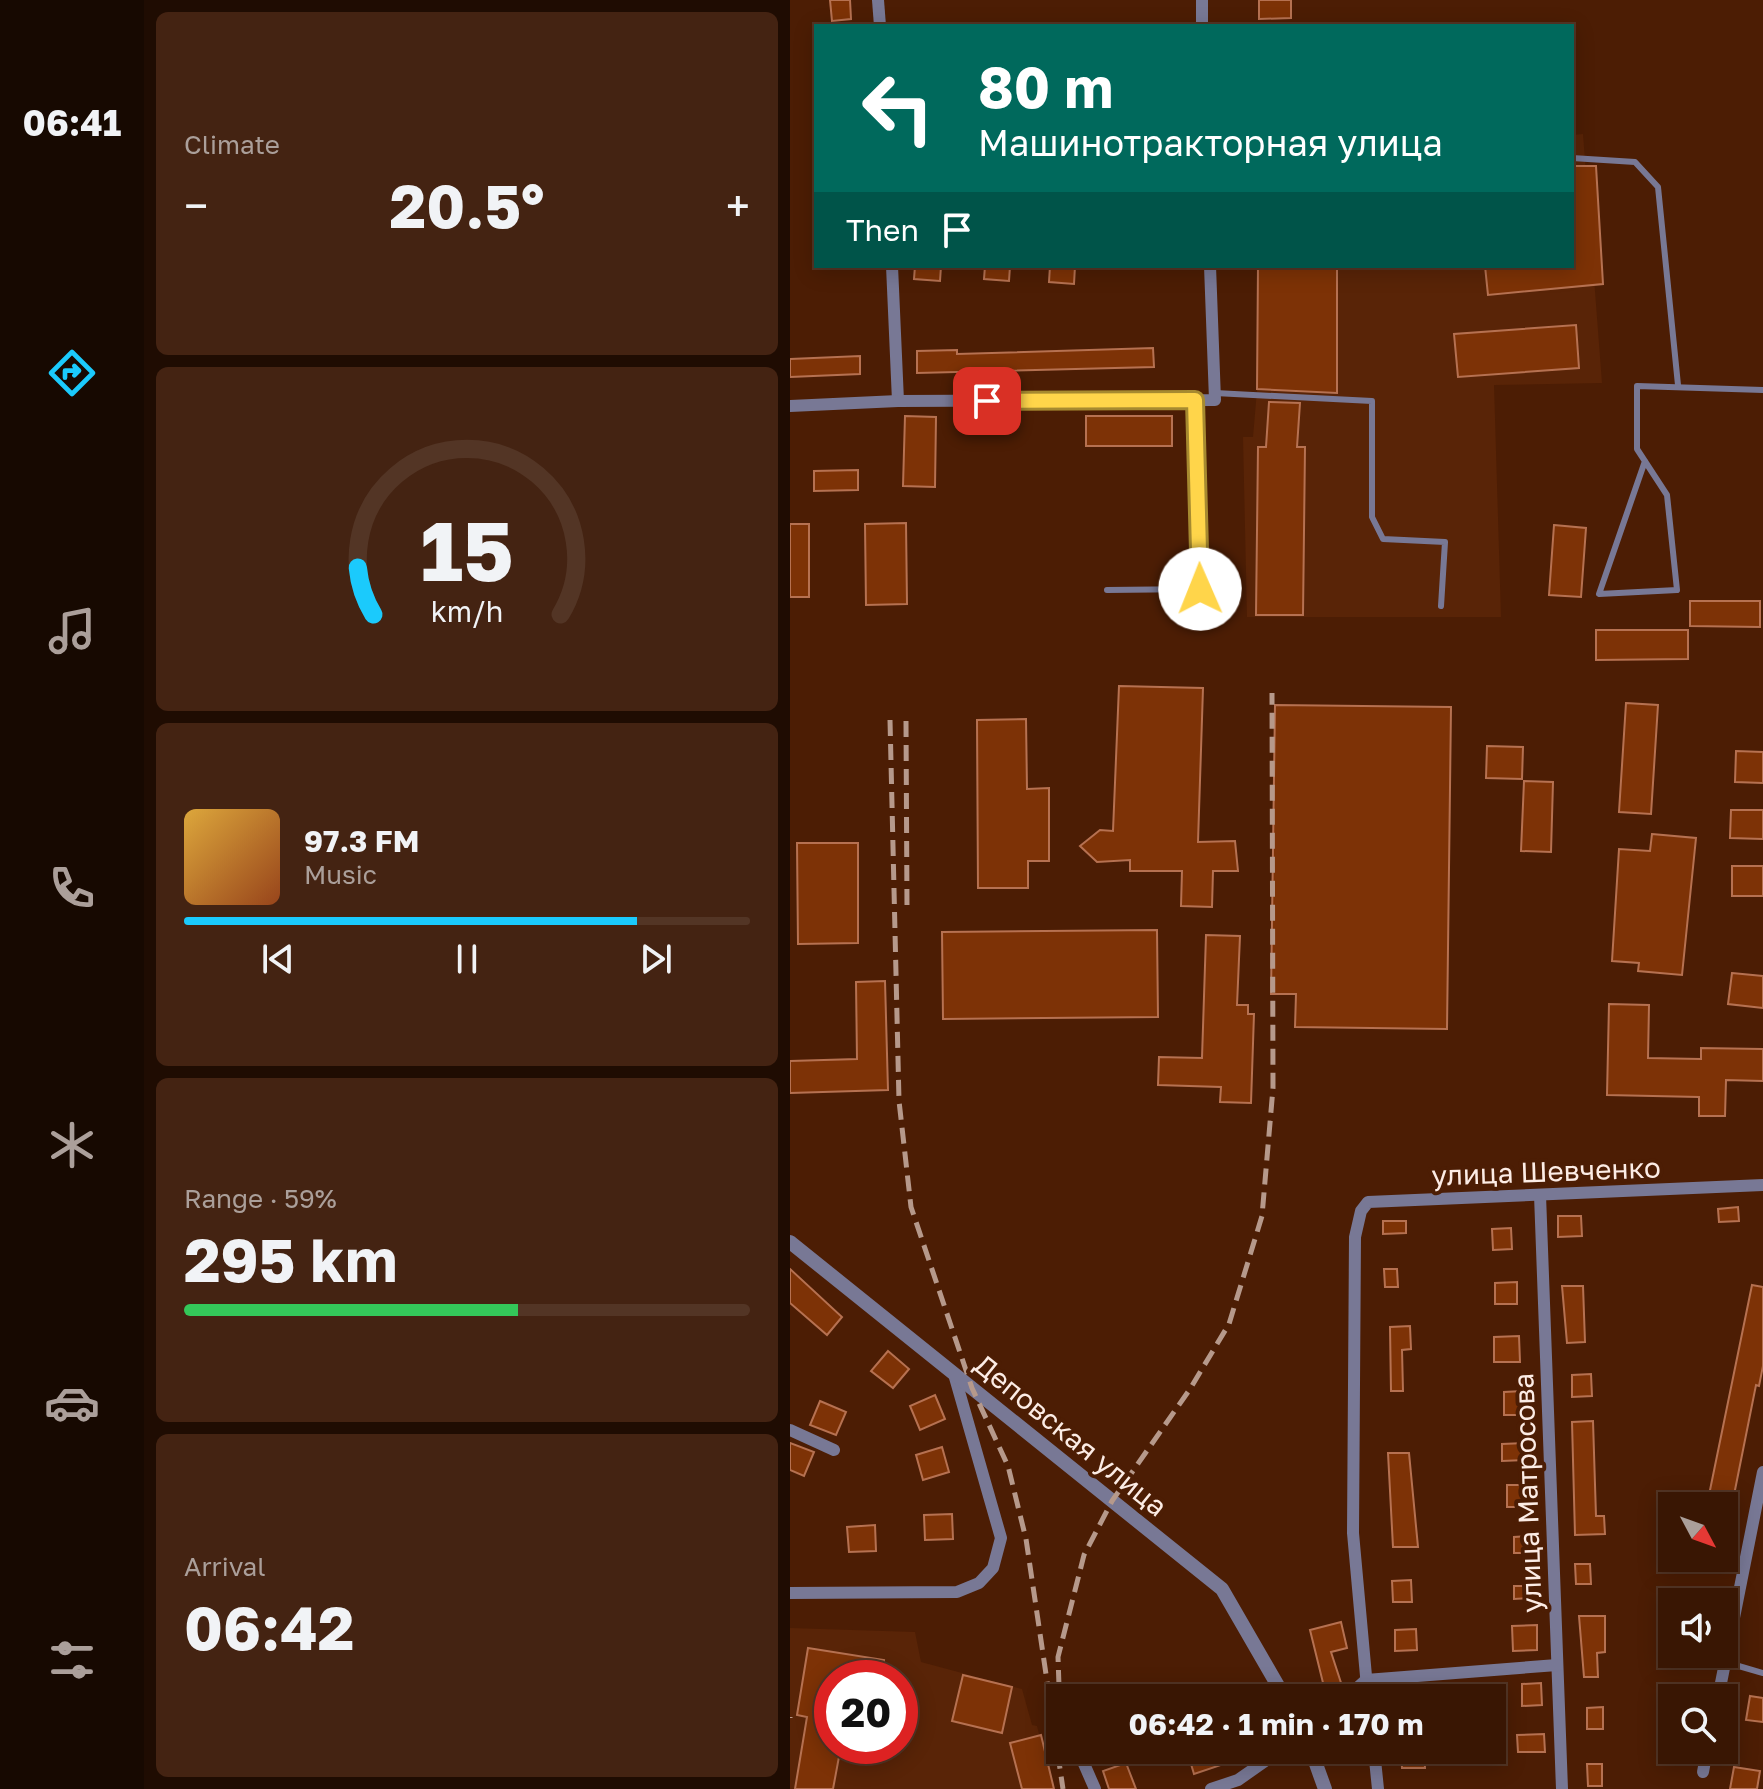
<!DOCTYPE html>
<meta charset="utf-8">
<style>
:root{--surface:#391603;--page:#442312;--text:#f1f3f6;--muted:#ab9f9a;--line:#533525;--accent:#1bcafc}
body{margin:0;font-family:"Golos Text",sans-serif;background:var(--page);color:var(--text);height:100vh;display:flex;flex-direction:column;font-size:30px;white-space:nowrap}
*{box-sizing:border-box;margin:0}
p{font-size:26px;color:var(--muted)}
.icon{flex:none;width:44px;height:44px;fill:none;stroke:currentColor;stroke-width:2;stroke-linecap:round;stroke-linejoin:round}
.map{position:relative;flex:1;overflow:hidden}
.details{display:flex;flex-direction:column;gap:12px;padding:12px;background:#1f0c02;width:646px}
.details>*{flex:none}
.top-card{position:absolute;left:24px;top:24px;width:760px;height:244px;border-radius:0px;box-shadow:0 4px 20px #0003,0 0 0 2px var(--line);background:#00695c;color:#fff;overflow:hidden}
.needle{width:52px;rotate:131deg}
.buttons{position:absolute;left:868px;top:1492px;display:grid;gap:16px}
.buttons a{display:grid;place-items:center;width:80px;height:80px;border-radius:0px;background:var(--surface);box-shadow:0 4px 20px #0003,0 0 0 2px var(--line);font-size:40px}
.speed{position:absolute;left:24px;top:1660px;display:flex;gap:16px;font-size:40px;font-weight:700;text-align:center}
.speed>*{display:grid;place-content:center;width:104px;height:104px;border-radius:50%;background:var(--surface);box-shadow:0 4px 20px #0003,0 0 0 2px var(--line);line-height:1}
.speed .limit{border:12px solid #d22;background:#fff;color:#111}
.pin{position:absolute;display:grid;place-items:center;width:68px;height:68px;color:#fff;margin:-34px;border-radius:16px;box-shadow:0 4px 12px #0006}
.me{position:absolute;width:88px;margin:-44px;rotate:359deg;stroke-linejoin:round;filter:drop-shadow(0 0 6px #0008)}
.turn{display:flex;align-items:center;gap:28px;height:168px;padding:0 32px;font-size:36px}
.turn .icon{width:104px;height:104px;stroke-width:2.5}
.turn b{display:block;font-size:56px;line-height:68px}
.then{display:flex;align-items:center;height:76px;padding:0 32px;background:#0003;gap:16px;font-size:30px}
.big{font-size:60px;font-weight:700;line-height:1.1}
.details .tile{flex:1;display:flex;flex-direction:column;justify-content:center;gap:12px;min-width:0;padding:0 28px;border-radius:12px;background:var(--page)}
.details .dial{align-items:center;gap:0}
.dial svg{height:208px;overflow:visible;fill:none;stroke:var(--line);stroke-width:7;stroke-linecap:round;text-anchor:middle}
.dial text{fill:var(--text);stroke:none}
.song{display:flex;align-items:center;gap:24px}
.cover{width:96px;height:96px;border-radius:12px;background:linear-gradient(135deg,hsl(40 70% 55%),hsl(20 70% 35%))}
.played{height:8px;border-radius:4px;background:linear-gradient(90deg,var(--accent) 80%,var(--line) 80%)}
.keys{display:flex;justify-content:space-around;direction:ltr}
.heat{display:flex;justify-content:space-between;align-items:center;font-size:44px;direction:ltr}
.charge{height:12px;border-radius:6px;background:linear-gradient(90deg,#34c759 59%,var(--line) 0)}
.trip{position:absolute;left:256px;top:1684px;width:460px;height:80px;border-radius:0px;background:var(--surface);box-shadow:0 4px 20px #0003,0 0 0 2px var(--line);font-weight:700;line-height:80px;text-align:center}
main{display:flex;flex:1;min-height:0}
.menu{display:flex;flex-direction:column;width:144px;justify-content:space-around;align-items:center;background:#170901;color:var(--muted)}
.menu .icon{width:56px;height:56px}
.menu .current{color:var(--accent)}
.menu b{font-size:36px;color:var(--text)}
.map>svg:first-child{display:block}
.built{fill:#592407;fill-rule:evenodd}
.building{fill:#7d3206;stroke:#b67151;stroke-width:2}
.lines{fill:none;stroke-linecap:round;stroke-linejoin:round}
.service{stroke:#787895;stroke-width:6}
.minor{stroke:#787895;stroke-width:12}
.tertiary{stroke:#787895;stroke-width:14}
.rail{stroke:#b6998b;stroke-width:5;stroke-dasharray:16 8;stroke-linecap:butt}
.route-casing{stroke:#a68a30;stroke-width:20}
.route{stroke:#ffd54a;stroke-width:14}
.labels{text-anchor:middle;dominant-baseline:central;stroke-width:8;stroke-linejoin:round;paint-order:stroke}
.street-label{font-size:28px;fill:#fcece5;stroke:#4c1d04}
</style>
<main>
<nav class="menu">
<b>06:41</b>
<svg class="icon current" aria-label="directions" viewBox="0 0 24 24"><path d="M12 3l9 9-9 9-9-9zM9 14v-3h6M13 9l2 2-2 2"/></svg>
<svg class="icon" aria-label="music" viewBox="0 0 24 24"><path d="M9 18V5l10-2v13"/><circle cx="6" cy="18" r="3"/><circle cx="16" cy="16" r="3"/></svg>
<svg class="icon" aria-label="phone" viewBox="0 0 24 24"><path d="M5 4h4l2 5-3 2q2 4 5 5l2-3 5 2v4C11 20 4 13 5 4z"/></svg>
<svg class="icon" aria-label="climate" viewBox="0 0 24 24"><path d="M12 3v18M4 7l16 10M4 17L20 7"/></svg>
<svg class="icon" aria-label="car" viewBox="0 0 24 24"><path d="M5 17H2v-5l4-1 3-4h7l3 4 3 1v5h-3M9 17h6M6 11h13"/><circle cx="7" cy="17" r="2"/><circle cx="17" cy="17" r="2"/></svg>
<svg class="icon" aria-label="filters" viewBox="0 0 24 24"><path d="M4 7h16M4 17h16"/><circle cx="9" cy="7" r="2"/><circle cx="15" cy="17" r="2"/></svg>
</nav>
<section class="details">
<div class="tile"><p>Climate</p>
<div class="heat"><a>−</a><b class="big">20.5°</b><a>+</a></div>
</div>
<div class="tile dial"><svg viewBox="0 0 100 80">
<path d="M14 69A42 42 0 1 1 86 69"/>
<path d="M14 69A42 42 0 0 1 8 51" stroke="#1bcafc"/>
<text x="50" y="56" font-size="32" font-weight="700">15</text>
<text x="50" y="72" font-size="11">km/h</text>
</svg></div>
<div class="tile">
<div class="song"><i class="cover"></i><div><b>97.3 FM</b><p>Music</p></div></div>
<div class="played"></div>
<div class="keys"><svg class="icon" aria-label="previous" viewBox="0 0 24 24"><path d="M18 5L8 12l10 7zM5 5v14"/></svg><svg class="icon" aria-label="pause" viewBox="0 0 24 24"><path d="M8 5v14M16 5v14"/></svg><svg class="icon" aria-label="next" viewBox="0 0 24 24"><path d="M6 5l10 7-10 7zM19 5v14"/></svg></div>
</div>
<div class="tile"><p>Range · 59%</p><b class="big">295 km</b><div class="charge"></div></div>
<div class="tile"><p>Arrival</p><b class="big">06:42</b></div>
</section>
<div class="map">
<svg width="973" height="1789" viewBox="0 0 973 1789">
<rect width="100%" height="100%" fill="#4c1d04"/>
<g class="built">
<polygon points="793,134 812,383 704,385 711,617 457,617 453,437 463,437 467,390 547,393 547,266 782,266 782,135"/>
<path d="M0 1628 125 1632 131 1662 232 1689 242 1725 247 1726 263 1789H0ZM42 1678H110V1746H42Z"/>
</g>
<g class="building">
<polygon points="40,0 60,0 61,19 42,21"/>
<polygon points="469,0 501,0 501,18 469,19"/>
<polygon points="782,166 806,166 813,284 698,295 695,266 782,266"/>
<polygon points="125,266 151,266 150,281 124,279"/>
<polygon points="195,266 220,266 219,281 194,279"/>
<polygon points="260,266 285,266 284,284 259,282"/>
<polygon points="468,266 547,266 547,393 467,389"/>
<polygon points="786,325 789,368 668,377 664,334"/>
<polygon points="363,348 364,367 127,373 127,351 167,350 167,354"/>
<polygon points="70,356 70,374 0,377 0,359"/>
<polygon points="479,402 510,403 507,447 515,447 513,615 466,615 468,447 476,447"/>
<polygon points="115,416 146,417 145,487 113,486"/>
<rect x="296" y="416" width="86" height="30"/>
<polygon points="68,470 68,490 24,491 24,471"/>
<polygon points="116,523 117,604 76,605 75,524"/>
<rect x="0" y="524" width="19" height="73"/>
<polygon points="764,525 796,528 791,597 759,595"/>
<polygon points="900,601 970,601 970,627 900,626"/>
<polygon points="806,630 898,630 898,659 806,660"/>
<polygon points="329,686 413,688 408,842 445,841 448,871 423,871 422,907 391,906 392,871 340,871 340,860 307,862 290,846 310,830 323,831"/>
<polygon points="836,703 868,705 861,814 829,812"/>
<polygon points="485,705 661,707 657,1029 505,1027 506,994 481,994"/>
<polygon points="236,719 237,789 259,788 259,861 238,861 238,888 188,888 187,720"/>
<polygon points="697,746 733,747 732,779 696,778"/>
<polygon points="946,751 973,752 973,783 945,782"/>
<polygon points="734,781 763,782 761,852 731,851"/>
<polygon points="941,810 973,810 973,839 940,838"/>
<polygon points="862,834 906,838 892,975 848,971 849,963 822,961 829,849 860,851"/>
<polygon points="7,843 68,843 68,943 8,944"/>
<rect x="942" y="866" width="31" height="30"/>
<polygon points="367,930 368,1017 153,1019 152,932"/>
<polygon points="416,935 450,936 447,1005 458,1005 458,1014 464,1014 461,1103 430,1102 431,1087 368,1085 369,1057 412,1058"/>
<polygon points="942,973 973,976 973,1008 938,1004"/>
<polygon points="95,981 98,1090 0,1093 0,1061 67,1059 66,982"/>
<polygon points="819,1004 859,1005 858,1058 911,1059 911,1048 973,1049 973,1081 936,1080 935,1116 909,1116 909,1097 817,1095"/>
<polygon points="948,1207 949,1221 929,1222 928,1209"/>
<polygon points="768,1216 791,1216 792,1236 768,1237"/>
<polygon points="593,1221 616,1221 616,1233 593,1234"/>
<polygon points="721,1228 722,1249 703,1250 702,1229"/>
<polygon points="0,1269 52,1317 37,1335 0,1303"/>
<polygon points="594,1269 607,1269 608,1287 595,1287"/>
<polygon points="727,1282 727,1304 705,1304 705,1283"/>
<polygon points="962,1285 973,1287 973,1366 969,1386 966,1385 943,1500 919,1495"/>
<polygon points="772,1286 793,1286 795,1342 777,1343"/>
<polygon points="620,1326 621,1349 612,1350 613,1391 601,1391 600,1327"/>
<polygon points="729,1336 730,1362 704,1362 704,1337"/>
<polygon points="98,1351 119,1369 103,1388 81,1371"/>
<polygon points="801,1374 802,1396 782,1397 782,1375"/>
<polygon points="733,1391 734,1415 714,1415 714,1392"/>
<polygon points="145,1395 155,1419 130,1430 120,1406"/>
<polygon points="30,1401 56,1412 46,1435 20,1425"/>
<polygon points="803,1421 806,1516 814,1516 815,1534 785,1535 782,1422"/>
<polygon points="0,1443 24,1452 14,1476 0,1470"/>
<polygon points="735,1443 736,1460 712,1461 712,1444"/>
<polygon points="152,1447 159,1472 133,1480 126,1455"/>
<polygon points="598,1453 619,1453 628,1547 603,1547"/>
<polygon points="717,1485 739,1485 740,1507 717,1507"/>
<polygon points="162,1514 163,1539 135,1540 134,1515"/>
<polygon points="85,1525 86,1551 59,1552 57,1527"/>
<polygon points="740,1536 740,1553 724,1553 724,1537"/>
<polygon points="785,1564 800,1564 801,1584 786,1584"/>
<polygon points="621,1580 622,1602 603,1602 602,1581"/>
<polygon points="724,1586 743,1586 743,1598 724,1599"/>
<polygon points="789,1616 815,1616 815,1652 807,1653 808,1677 794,1677"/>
<polygon points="551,1622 557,1648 541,1652 553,1689 536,1695 520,1630"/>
<polygon points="747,1625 747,1650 723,1651 722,1626"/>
<polygon points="626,1629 627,1650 605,1651 605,1630"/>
<polygon points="18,1648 94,1660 91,1678 42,1678 42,1746 51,1746 43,1789 5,1789 17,1717 7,1715"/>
<polygon points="173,1675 222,1687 212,1733 162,1721"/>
<polygon points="751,1683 752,1705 732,1706 732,1684"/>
<polygon points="881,1684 902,1687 900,1698 878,1698"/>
<polygon points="960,1696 973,1698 973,1722 956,1720"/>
<polygon points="813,1707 813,1729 797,1729 797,1708"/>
<polygon points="754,1734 755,1752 728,1752 727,1735"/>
<polygon points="251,1735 264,1789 232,1789 220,1743"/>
<polygon points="410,1750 432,1750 437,1763 404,1774 398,1754"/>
<polygon points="611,1750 634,1750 635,1768 612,1768"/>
<polygon points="336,1763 346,1789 319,1789 313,1771"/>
<polygon points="797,1764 812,1764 812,1786 798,1786"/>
<polygon points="944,1767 970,1771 967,1789 940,1789"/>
</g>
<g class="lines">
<g class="service">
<polyline points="782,158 845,162 868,187 888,385"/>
<polyline points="425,393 582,401 582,517 593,539 655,542 651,606"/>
<polyline points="855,461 809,594 887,590 877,495 847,449 847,386 973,390"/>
<polyline points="317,590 410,589 405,400"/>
<polyline points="935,1662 973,1673"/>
</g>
<g class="minor">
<polyline points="88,0 90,26"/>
<polyline points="412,0 412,26"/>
<polyline points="102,266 108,401"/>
<polyline points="0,406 108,401 425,400 420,266"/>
<polyline points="750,1195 772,1789"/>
<polyline points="0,1430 44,1450"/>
<polyline points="0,1593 167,1592 189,1583 203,1568 211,1538 164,1374"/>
<polyline points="556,1698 576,1680 767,1665"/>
<polyline points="578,1698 563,1533 565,1237 571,1211 578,1202 973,1185"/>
<polyline points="928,1698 973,1472"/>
<polyline points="288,1750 305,1789"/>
<polyline points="584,1750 588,1789"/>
<polyline points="913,1772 917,1750"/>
<polyline points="421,1789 448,1780 491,1750"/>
</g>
<g class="tertiary">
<polyline points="0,1242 432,1589 495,1698"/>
<polyline points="521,1750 535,1789"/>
</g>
<g class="rail">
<polyline points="100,720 109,1101 121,1207 182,1388 218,1466 236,1539 273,1789"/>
<polyline points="116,721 117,908"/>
<polyline points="269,1686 268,1657 294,1555 322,1501 400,1389 439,1324 472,1216 483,1088 482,693"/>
<polyline points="0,1718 0,1717"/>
</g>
</g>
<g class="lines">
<g class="route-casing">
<polyline id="route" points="197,401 405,400 410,589"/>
</g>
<use href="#route" class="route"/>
</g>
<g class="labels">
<g class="street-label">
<text transform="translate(756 1171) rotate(-2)">улица Шевченко</text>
<text transform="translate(281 1435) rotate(39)">Деповская улица</text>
<text transform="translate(737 1493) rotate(-92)">улица Матросова</text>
</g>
</g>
</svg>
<div class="buttons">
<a><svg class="needle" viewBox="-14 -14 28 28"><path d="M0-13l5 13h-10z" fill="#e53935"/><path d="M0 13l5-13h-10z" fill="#ab9f9a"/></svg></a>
<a><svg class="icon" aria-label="sound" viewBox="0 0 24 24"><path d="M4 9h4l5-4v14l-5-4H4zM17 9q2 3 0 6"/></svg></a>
<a><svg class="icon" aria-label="search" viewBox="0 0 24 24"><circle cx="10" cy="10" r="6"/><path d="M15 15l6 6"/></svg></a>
</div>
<div class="speed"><div class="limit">20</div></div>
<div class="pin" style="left:197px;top:401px;background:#d93025"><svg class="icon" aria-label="arrive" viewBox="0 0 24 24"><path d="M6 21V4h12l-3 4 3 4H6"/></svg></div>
<svg class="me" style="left:410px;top:589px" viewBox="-20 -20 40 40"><circle r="19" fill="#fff"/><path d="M0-13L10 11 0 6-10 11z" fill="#ffd54a"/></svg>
<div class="trip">06:42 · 1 min · 170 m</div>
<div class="top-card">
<div class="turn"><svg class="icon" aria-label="left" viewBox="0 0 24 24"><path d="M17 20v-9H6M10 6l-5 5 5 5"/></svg><div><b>80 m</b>Машинотракторная улица</div></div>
<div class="then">Then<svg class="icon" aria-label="arrive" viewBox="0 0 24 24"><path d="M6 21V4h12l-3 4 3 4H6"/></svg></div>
</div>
</div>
</main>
